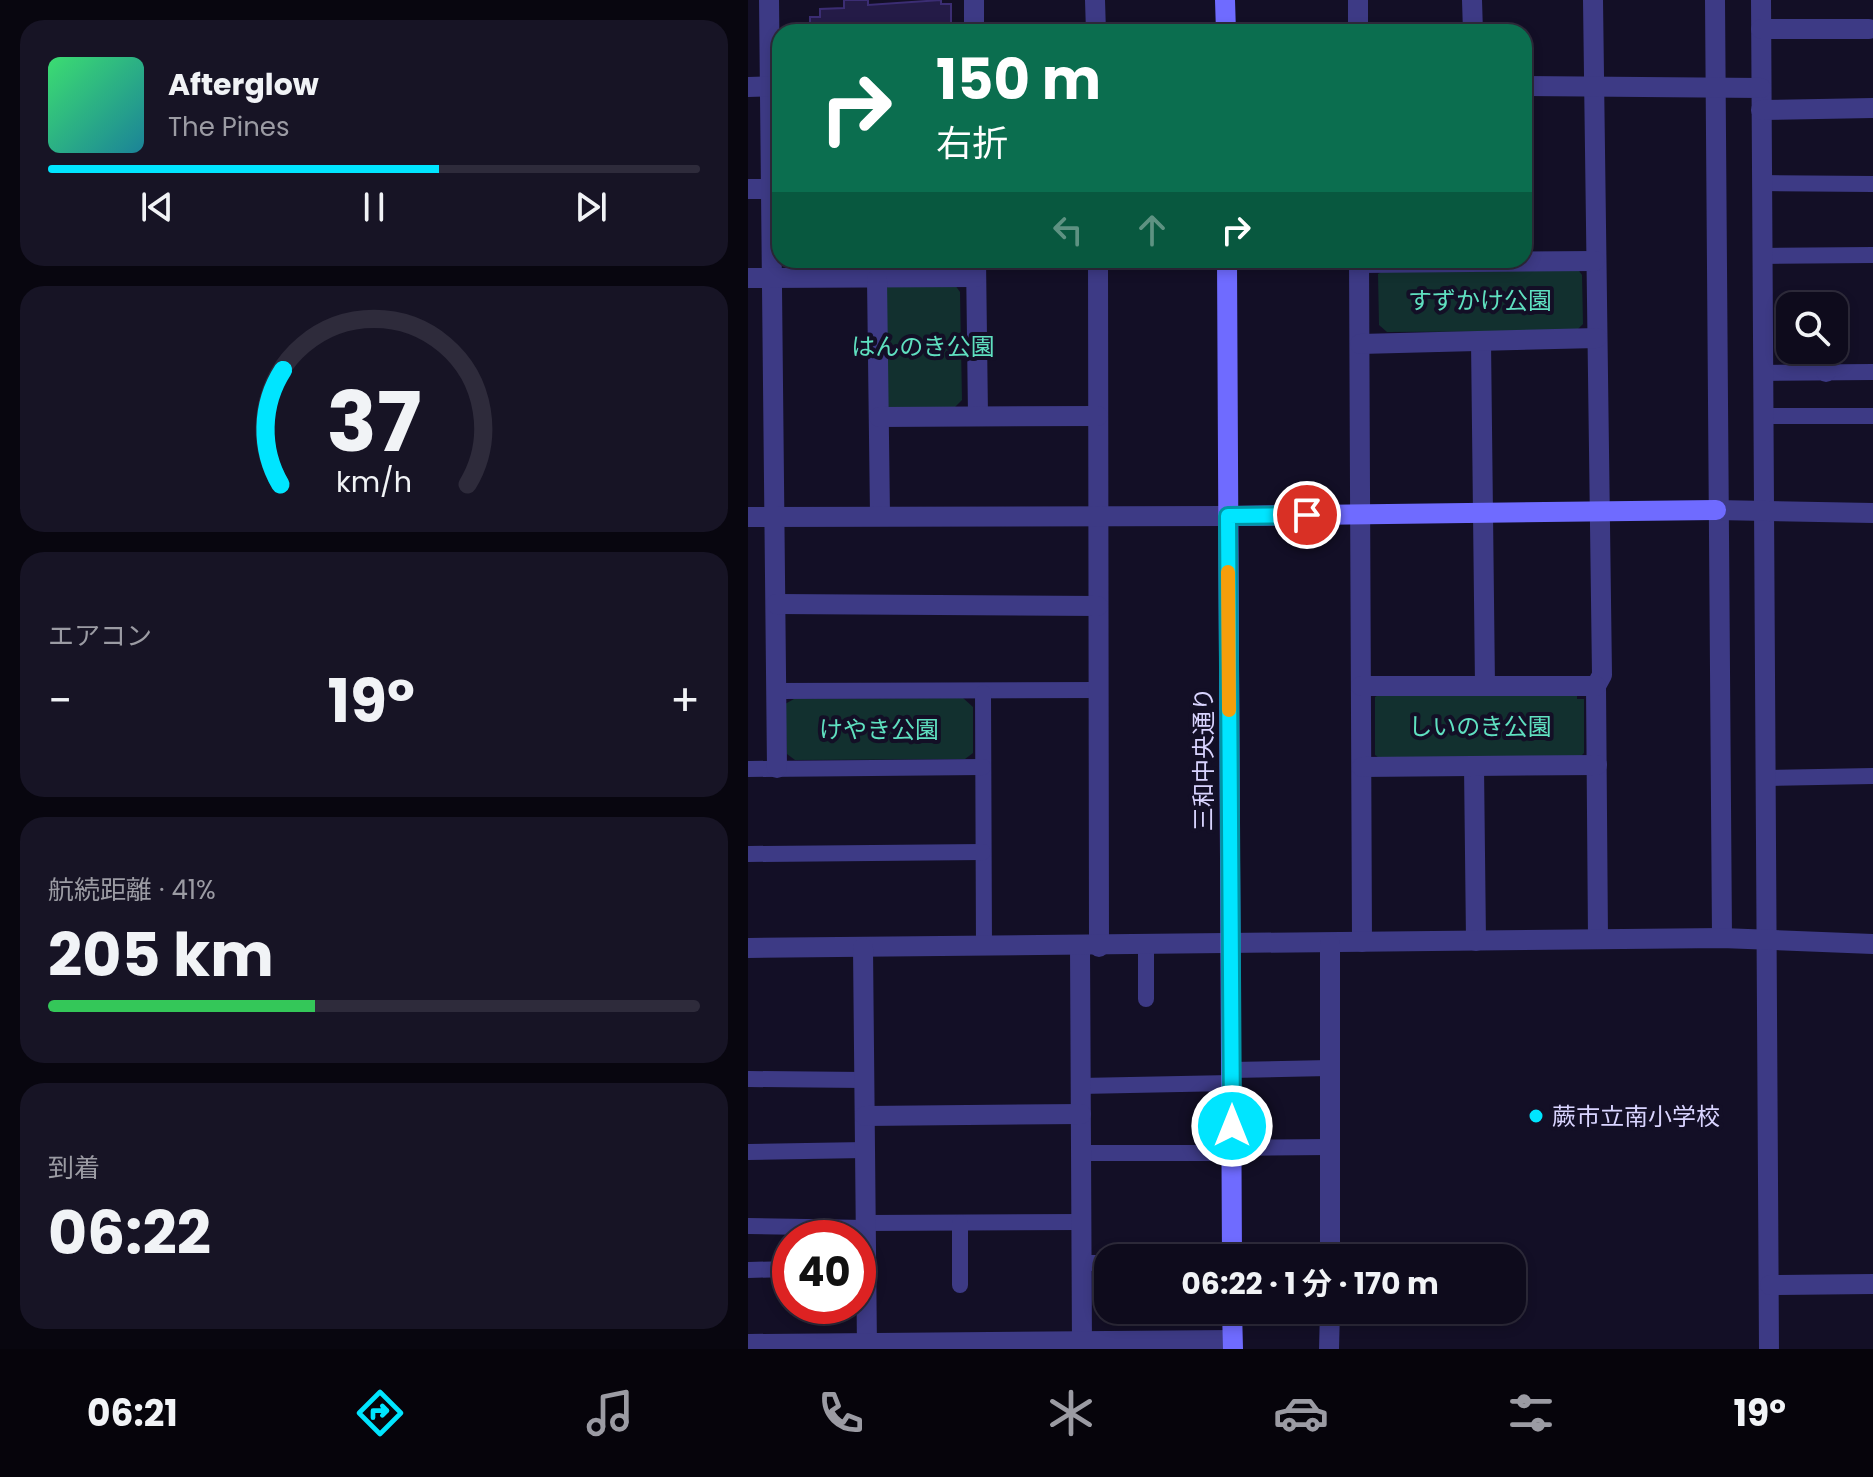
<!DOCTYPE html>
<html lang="ja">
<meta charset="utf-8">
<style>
:root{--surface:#0e0b1c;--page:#171425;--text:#f1f3f6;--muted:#9b9ba3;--line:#2e2b3b;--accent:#00e5ff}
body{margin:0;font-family:Poppins,"Noto Sans JP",sans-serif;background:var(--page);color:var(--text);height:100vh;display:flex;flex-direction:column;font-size:30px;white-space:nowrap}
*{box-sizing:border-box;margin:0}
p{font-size:26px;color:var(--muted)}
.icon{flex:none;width:44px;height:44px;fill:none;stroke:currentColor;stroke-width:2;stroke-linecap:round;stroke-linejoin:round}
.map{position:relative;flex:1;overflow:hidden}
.details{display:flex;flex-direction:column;gap:20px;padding:20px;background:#08060f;width:748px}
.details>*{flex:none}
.hud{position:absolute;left:24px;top:24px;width:760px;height:244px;border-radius:24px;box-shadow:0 4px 12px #0003,0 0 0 2px var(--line);background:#0b6e4f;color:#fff;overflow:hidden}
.controls{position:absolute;left:1028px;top:292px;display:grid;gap:16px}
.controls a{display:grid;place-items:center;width:72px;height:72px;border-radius:16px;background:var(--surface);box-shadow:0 4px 12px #0003,0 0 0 2px var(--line);font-size:40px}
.speed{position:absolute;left:24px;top:1220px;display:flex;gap:16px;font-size:40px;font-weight:700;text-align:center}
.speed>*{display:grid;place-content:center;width:104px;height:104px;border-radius:50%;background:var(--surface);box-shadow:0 4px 12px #0003,0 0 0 2px var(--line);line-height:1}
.speed .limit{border:12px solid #d22;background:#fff;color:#111}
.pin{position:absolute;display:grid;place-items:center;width:68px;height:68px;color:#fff;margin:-34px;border:4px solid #fff;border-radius:50%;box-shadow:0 2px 8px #0007}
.me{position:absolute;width:88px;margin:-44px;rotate:0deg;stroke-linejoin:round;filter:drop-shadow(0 0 6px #0008)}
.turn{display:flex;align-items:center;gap:28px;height:168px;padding:0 32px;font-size:36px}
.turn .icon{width:104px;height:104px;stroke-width:2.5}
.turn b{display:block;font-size:56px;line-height:68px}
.lanes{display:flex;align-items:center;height:76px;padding:0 32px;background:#0003;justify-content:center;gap:40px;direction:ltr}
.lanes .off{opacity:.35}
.big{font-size:60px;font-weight:700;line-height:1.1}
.details .card{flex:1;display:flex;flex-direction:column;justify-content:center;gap:12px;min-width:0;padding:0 28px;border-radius:24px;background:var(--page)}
.details .dial{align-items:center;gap:0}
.dial svg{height:208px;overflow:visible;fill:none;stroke:var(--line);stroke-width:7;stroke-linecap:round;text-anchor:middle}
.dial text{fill:var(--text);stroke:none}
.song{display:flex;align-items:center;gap:24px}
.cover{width:96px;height:96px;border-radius:12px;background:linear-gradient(135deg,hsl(140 70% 55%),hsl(190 70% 35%))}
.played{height:8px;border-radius:4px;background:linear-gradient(90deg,var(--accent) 60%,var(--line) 60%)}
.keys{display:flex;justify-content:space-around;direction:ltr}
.heat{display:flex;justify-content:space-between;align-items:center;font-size:44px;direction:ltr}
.charge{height:12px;border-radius:6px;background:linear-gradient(90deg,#34c759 41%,var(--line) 0)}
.trip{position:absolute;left:346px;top:1244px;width:432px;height:80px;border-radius:24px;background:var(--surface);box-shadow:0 4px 12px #0003,0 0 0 2px var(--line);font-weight:700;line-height:80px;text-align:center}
.dock{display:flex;height:128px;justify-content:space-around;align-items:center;background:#06040b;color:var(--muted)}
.dock .icon{width:56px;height:56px}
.dock .current{color:var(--accent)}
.dock b{font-size:36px;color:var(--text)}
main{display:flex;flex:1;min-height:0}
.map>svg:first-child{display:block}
.green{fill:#12302f}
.building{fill:#241b47;stroke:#3b2d73;stroke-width:2}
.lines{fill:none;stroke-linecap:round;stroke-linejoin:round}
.lane{stroke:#3d3a85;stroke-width:16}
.street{stroke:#3d3a85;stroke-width:20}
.secondary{stroke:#6f6bff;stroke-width:20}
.route-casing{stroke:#0095a6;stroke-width:20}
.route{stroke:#00e5ff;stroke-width:14}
.slow{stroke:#f59e0b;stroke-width:14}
.poi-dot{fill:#00e5ff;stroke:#130f26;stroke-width:3}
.labels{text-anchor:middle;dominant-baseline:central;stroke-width:8;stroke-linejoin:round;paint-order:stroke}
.park-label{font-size:24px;fill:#5fe0c0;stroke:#130f26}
.street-label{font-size:24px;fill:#d9d4ff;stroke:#130f26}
.poi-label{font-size:24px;fill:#d9d4ff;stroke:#130f26;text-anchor:start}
</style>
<main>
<section class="details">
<div class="card">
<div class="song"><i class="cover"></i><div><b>Afterglow</b><p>The Pines</p></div></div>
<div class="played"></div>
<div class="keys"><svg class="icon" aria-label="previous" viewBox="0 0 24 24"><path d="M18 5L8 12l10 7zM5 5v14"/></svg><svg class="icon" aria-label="pause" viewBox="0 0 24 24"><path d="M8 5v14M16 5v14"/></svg><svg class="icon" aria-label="next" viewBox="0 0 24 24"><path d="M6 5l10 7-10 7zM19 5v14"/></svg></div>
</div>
<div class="card dial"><svg viewBox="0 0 100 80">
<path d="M14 69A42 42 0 1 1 86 69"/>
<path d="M14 69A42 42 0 0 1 15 25" stroke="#00e5ff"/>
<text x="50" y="56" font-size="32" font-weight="700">37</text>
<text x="50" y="72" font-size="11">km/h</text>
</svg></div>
<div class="card"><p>エアコン</p>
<div class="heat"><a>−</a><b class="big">19°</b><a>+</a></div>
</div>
<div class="card"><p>航続距離 · 41%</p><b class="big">205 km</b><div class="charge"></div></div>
<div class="card"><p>到着</p><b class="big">06:22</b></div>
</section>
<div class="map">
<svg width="1125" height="1349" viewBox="0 0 1125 1349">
<rect width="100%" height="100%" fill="#130f26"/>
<g class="green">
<polygon points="829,268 834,275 835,324 828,331 639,332 631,325 630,274 638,269"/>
<polygon points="142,285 207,285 212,292 214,400 207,407 142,409 137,403 135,291"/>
<polygon points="634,693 829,693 829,699 836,699 836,753 830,759 634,760 627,755 627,697"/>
<polygon points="215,698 225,707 225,753 217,759 47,760 39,754 37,704 46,699"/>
</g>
<polygon class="building" points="96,0 120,0 120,5 193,0 193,4 203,4 203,32 62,32 62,17 72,17 72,9 96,8"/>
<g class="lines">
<g class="lane">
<polyline points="1014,183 1125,184"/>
<polyline points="1014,256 1125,255"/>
<polyline points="1015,373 1125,372"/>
<polyline points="1016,416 1125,416"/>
<polyline points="29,691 351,690"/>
<polyline points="235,693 236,947"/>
<polyline points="0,769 235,767"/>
<polyline points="1019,778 1125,776"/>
<polyline points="0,854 235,852"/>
<polyline points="398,946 398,999"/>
<polyline points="483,1070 581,1068"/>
<polyline points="0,1079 116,1080"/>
<polyline points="332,1086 483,1083"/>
<polyline points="484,1148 581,1147"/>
<polyline points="0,1152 117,1150"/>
<polyline points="333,1153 484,1153"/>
<polyline points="118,1223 332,1222"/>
<polyline points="0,1226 118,1228"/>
<polyline points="334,1263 360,1263"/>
<polyline points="0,1270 42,1269"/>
<polyline points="212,1285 212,1223"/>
</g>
<g class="street">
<polyline points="21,0 29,768"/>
<polyline points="347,0 348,32"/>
<polyline points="610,0 610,32"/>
<polyline points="724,0 725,32"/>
<polyline points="845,0 854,675 848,686 850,939"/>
<polyline points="967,0 974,938"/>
<polyline points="1013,0 1021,1349"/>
<polyline points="1013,29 1121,29"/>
<polyline points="226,32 226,0"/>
<polyline points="776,86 1013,88"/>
<polyline points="0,87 32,86"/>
<polyline points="1013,110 1125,108"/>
<polyline points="0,189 32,189"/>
<polyline points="228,260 230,416"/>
<polyline points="350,260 351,947"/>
<polyline points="611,260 614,942"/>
<polyline points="611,263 847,261"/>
<polyline points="0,278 228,277"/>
<polyline points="129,279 132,516"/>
<polyline points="733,341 737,686"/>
<polyline points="612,344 849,338"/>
<polyline points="1078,372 1078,350"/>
<polyline points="131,417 350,416"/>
<polyline points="968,510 1125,513"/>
<polyline points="0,517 480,516"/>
<polyline points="28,604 350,606"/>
<polyline points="613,686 848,686"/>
<polyline points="726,766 728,941"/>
<polyline points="614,767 849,765"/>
<polyline points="332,947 334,1349"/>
<polyline points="0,948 974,938 1125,944"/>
<polyline points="115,948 119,1349"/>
<polyline points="117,1116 333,1114"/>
<polyline points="582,1258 582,944"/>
<polyline points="1022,1285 1125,1284"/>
<polyline points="0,1344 484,1340"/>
<polyline points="581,1349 582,1310"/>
</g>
<g class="secondary">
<polyline points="477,0 478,32"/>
<polyline points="479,260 484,1258"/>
<polyline points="480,516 968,510"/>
<polyline points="484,1310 485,1349"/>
</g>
</g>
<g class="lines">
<g class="route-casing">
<polyline id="route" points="484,1126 480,516 559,515"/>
</g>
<use href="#route" class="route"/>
<polyline class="slow" points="480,572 481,710"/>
</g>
<circle class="poi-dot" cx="788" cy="1116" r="8"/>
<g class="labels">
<g class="park-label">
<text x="732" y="300">すずかけ公園</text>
<text x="175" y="346">はんのき公園</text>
<text x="732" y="726">しいのき公園</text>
<text x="131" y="729">けやき公園</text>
</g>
<g class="street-label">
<text transform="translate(455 759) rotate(-90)">三和中央通り</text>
</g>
<g class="poi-label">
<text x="804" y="1116">蕨市立南小学校</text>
</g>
</g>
</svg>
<div class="controls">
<a><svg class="icon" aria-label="search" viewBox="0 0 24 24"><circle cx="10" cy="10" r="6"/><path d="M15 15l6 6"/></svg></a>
</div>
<div class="speed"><div class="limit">40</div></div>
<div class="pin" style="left:559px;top:515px;background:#d93025"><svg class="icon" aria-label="arrive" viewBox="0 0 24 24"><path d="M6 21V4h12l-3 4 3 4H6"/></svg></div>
<svg class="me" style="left:484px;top:1126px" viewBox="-20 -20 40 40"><circle r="17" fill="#00e5ff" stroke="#fff" stroke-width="3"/><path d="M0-11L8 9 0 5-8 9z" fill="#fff"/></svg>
<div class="trip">06:22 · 1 分 · 170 m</div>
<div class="hud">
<div class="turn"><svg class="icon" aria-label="right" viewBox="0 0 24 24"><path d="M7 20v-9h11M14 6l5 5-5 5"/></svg><div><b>150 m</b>右折</div></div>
<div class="lanes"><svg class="icon off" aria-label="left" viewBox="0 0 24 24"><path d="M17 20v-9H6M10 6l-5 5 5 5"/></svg><svg class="icon off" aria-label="ahead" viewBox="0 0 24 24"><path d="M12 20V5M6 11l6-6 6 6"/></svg><svg class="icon" aria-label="right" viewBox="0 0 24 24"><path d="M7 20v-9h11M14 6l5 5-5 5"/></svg></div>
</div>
</div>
</main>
<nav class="dock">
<b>06:21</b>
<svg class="icon current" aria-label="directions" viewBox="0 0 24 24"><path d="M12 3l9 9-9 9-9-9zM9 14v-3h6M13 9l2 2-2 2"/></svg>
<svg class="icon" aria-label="music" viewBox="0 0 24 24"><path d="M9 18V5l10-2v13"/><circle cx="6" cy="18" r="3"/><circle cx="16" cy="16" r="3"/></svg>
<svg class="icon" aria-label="phone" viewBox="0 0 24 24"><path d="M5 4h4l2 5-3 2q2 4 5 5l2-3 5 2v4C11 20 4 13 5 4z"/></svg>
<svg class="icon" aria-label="climate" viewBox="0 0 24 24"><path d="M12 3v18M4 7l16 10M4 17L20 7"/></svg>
<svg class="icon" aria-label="car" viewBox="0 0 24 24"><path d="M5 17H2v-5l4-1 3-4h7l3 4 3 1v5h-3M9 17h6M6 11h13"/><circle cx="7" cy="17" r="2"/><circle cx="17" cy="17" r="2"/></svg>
<svg class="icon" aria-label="filters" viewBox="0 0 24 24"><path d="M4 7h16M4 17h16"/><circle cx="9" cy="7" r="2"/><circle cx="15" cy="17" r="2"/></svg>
<b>19°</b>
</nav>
